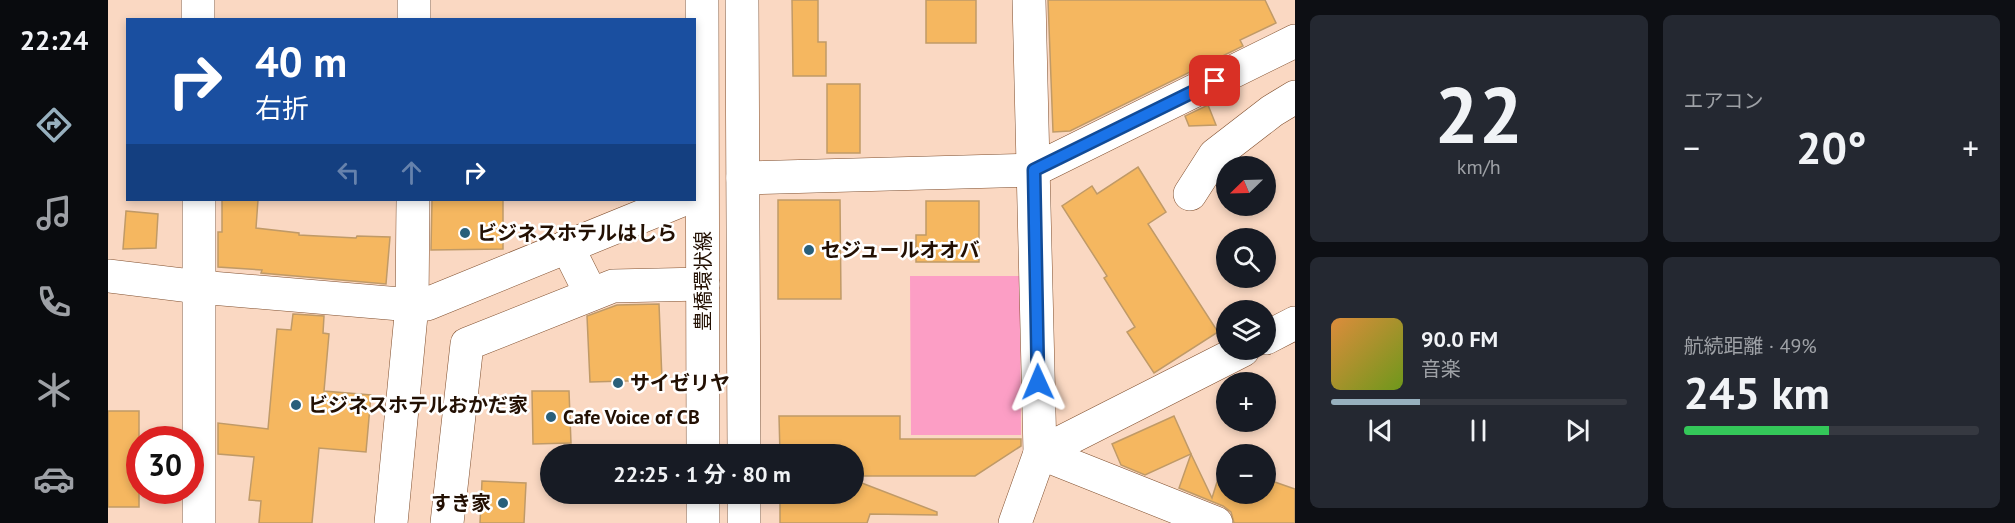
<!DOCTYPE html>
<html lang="ja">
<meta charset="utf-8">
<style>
:root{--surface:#171b24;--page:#242831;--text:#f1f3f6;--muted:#9ea1a6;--line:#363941;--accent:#97b0be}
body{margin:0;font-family:"PT Sans","Noto Sans JP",sans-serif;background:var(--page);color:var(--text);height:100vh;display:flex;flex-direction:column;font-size:22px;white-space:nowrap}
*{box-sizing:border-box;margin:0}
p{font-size:20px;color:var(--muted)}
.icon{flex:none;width:33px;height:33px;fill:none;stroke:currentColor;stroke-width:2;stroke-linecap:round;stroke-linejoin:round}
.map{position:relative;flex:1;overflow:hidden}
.side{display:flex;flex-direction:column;gap:15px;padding:15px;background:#0d0f14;width:720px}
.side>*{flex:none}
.banner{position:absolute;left:18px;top:18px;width:570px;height:183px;border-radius:0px;box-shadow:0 3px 9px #0003;background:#1a4fa0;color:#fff;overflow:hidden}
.needle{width:39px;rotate:247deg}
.fabs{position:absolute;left:1108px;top:156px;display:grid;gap:12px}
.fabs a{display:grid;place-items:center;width:60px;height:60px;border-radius:50%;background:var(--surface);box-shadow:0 3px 9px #0003;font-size:30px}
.speed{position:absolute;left:18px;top:426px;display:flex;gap:12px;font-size:30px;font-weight:700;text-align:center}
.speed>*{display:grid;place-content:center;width:78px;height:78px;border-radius:50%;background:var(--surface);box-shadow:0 3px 9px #0003;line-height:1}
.speed .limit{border:9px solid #d22;background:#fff;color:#111}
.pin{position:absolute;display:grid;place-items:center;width:51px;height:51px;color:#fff;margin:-26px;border-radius:12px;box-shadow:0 3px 9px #0006}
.me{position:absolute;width:66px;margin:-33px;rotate:359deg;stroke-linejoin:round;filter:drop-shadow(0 0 4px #0008)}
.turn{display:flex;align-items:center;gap:21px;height:126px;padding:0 30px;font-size:27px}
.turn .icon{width:78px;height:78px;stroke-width:2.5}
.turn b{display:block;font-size:42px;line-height:51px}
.lanes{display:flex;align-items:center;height:57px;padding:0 30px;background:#0003;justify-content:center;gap:30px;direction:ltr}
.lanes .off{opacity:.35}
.big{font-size:45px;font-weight:700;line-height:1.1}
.side .widget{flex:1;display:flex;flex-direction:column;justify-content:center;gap:9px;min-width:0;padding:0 21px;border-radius:9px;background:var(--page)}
.side .dial{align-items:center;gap:0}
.dial b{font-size:78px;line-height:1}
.song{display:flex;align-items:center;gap:18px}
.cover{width:72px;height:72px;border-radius:9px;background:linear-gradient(135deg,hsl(30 70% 55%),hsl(80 70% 35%))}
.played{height:6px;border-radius:3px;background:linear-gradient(90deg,var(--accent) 30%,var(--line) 30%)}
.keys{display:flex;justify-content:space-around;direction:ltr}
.heat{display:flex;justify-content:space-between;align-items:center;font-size:33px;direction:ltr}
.charge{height:9px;border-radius:4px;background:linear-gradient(90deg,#34c759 49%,var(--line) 0)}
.side .tiles{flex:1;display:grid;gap:15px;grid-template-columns:repeat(2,1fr)}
.trip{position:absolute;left:432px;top:444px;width:324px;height:60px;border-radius:30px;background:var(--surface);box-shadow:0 3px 9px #0003;font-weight:700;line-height:60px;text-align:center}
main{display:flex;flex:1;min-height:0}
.tabs{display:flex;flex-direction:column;width:108px;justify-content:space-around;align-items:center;background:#090b0e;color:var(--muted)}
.tabs .icon{width:42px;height:42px}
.tabs .current{color:var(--accent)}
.tabs b{font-size:27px;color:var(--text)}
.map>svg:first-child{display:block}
.green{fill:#fc9ec5}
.building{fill:#f5b760;stroke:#c09a67;stroke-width:1.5}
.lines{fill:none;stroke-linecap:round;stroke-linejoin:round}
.minor-casing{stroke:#804f2e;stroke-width:34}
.major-casing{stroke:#804f2e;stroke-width:34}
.minor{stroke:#fff;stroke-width:33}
.major{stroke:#fff;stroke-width:33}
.route-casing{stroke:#114b97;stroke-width:15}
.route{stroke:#1a73e8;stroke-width:10}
.poi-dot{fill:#295f7a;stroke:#fff;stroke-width:2}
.labels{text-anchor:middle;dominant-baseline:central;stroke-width:5;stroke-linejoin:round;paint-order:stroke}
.poi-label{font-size:20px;font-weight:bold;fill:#231003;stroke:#fff;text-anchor:start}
.street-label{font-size:20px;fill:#231003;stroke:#fff}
</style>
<main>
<nav class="tabs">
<b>22:24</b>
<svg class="icon current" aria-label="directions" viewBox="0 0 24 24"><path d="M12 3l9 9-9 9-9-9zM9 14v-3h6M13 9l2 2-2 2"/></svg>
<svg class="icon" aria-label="music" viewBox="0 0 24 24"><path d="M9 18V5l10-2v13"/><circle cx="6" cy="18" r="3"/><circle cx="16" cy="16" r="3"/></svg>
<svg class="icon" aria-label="phone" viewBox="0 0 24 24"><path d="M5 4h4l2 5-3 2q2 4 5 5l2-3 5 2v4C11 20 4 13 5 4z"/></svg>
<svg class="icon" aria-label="climate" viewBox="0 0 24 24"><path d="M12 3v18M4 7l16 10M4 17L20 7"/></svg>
<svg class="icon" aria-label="car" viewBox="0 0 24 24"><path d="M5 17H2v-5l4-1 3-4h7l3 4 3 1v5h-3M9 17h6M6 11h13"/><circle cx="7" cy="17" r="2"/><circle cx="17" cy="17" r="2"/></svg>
</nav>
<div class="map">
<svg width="1187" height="523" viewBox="0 0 1187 523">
<rect width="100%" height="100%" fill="#fad8c2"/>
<polygon class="green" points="802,276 912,276 913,435 803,435"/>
<g class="building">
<polygon points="684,0 710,0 710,42 718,42 718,76 685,76"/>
<rect x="818" y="0" width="50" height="43"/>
<polygon points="940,0 1157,0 1168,23 1132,40 1135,46 962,131 945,132"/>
<rect x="719" y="84" width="33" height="69"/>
<polygon points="1100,105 1108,125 1081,126 1077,116"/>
<polygon points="1030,167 1058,212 1040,224 1110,332 1046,373 1019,332 1027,327 996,278 999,276 954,206 984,186 989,194"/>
<polygon points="114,200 150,200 148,228 191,233 191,235 248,238 249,236 282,237 278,284 153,273 154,270 110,267 110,232 114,232"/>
<polygon points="324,200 395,200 395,249 323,250"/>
<polygon points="670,200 732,200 733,299 670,299"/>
<polygon points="818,201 871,201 871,262 808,262 808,235 818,235"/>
<polygon points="18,211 50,214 48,248 15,249"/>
<polygon points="551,304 554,380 482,382 479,316 509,305"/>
<polygon points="185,314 216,316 215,333 221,334 216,391 263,395 258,452 211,448 204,523 151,523 153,501 141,500 146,457 110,454 110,423 160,429 169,329 183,330"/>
<polygon points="424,391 461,391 463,443 425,444"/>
<rect x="0" y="411" width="31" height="96"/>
<polygon points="671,416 792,416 792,439 913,439 913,446 867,476 746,476 746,454 672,454"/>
<polygon points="1066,416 1083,454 1037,475 1013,465 1004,444"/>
<polygon points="1083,454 1104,498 1115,463 1119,464 1119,494 1158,494 1158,479 1187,489 1187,523 1126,523 1123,512 1115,506 1071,488"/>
<polygon points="746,480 829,512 829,515 762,514 759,523 672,523 672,494 746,494"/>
<polygon points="374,481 418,483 416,523 372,523"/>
</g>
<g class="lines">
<g class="minor-casing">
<g id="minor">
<polyline points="90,0 90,20"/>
<polyline points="306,20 306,0"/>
<polyline points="635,178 926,170 1187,41"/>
<polyline points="1082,194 1107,155 1164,111 1187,97"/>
<polyline points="459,246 483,294"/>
<polyline points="0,276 91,287 304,305 319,304 574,200"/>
<polyline points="1158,338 1187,323"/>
<polyline points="932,453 1135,350"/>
<polyline points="932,453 1108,523"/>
<polyline points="91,523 91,200"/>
<polyline points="283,523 304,305 305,200"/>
<polyline points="339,523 359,344 505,286 595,284"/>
<polyline points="907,523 932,453 921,0"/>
</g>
</g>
<g class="major-casing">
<g id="major">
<polyline points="594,0 595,454"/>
<polyline points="634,0 636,454"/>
<polyline points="595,494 595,523"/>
<polyline points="636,494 636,523"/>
</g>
</g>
<use href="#minor" class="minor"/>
<use href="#major" class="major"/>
</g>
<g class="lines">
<g class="route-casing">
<polyline id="route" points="930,382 926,170 1107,81"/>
</g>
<use href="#route" class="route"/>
</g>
<g class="poi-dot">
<circle cx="357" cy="233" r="6"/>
<circle cx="701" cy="250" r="6"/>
<circle cx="510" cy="383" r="6"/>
<circle cx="188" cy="405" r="6"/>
<circle cx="443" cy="417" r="6"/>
<circle cx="395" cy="503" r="6"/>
</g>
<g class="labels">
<g class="poi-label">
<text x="369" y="233">ビジネスホテルはしら</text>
<text x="713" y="250">セジュールオオバ</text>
<text x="522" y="383">サイゼリヤ</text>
<text x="200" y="405">ビジネスホテルおかだ家</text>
<text x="455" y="417">Cafe Voice of CB</text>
<text x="383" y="503" text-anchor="end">すき家</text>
</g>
<g class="street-label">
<text transform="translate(595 281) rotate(-90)">豊橋環状線</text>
</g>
</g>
</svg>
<div class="fabs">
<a><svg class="needle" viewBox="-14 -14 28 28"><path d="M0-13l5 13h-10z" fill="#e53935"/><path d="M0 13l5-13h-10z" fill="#9ea1a6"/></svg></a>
<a><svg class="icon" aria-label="search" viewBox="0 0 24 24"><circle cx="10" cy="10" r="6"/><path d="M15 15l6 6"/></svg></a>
<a><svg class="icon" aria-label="layers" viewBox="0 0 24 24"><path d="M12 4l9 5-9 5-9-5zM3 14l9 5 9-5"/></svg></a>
<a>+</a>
<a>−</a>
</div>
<div class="speed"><div class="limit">30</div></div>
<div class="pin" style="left:1107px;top:81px;background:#d93025"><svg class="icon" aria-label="arrive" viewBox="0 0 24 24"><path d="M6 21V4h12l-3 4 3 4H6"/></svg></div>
<svg class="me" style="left:930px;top:382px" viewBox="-20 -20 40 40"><path d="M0-17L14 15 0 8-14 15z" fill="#1a73e8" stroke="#fff" stroke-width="4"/></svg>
<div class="trip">22:25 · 1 分 · 80 m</div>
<div class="banner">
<div class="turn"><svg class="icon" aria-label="right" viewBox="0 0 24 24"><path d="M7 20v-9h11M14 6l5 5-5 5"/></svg><div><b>40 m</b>右折</div></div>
<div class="lanes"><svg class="icon off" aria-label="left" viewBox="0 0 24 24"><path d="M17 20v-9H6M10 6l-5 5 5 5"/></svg><svg class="icon off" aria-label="ahead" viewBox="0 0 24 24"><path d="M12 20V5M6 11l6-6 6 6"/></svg><svg class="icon" aria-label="right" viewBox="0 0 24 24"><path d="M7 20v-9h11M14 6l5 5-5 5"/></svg></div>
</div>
</div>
<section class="side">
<div class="tiles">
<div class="widget dial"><b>22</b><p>km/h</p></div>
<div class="widget"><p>エアコン</p>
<div class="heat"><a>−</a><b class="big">20°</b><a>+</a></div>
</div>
<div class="widget">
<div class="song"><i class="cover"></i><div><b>90.0 FM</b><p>音楽</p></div></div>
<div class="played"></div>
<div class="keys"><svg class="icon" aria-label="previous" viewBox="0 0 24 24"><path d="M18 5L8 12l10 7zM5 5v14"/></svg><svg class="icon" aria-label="pause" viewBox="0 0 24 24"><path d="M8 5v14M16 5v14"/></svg><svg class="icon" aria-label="next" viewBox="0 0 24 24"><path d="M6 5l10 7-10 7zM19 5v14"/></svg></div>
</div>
<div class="widget"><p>航続距離 · 49%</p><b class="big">245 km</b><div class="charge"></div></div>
</div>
</section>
</main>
